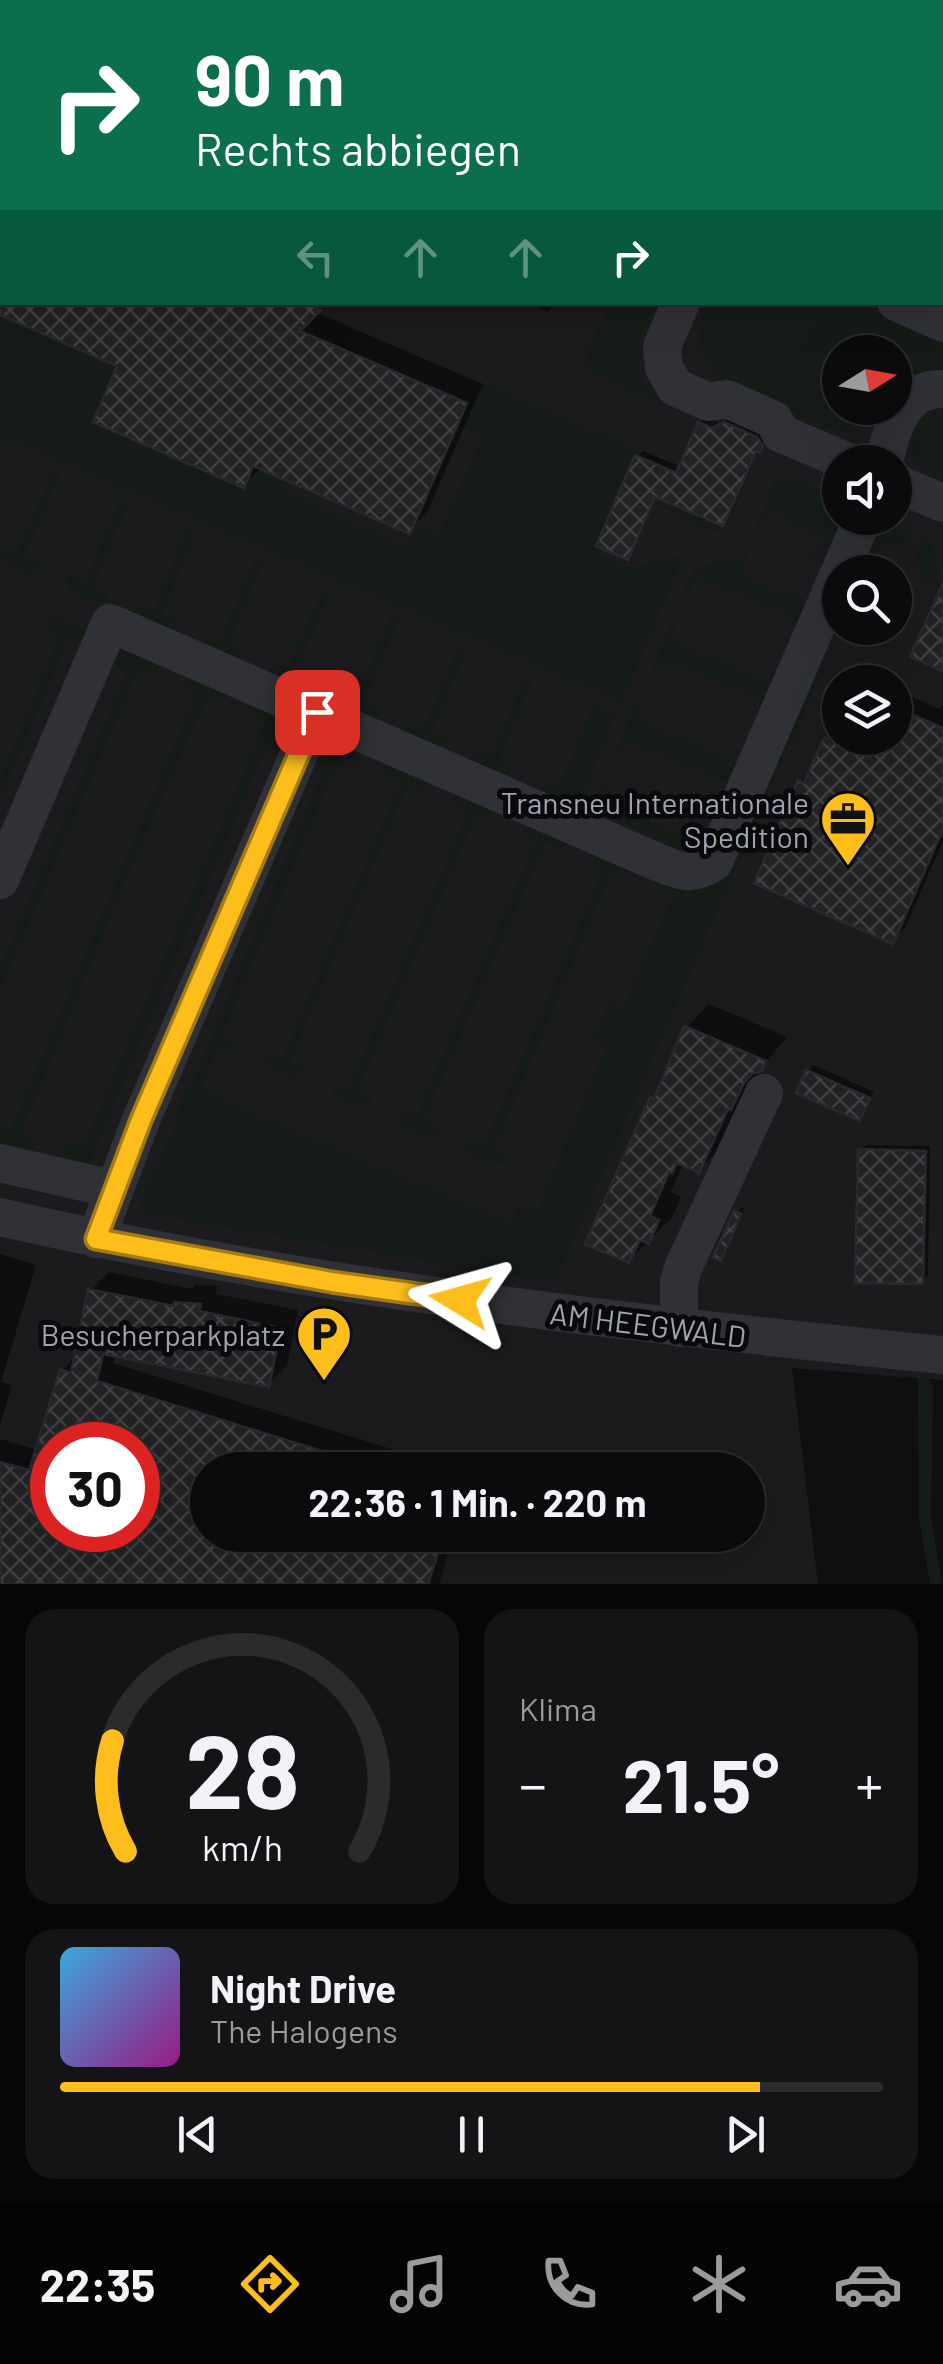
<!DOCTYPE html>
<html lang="de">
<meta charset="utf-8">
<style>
:root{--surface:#0b0b0d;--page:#141416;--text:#f1f3f6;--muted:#9a9b9d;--line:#2b2b2e;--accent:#fdbe1b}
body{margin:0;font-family:Barlow,sans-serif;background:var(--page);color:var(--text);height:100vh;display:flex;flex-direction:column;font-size:38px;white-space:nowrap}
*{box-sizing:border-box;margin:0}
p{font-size:32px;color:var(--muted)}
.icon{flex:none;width:55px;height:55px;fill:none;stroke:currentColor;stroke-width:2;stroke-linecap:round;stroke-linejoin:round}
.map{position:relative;height:1584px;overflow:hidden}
.drawer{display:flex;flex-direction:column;gap:25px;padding:25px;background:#060607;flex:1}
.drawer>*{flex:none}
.banner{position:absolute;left:0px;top:0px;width:945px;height:305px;box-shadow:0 10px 40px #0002,0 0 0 2px var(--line);background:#0b6e4f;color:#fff;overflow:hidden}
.needle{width:65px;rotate:79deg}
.tools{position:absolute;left:822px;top:335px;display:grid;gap:20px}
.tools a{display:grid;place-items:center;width:90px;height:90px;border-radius:50%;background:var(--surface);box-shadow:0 10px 40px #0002,0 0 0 2px var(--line);font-size:50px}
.speed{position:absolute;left:30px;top:1422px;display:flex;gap:20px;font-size:50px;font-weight:700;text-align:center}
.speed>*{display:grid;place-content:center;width:130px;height:130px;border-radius:50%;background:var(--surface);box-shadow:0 10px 40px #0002,0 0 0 2px var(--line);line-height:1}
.speed .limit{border:15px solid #d22;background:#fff;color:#111}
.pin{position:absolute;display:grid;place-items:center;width:85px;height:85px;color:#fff;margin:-42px;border-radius:20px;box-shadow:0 5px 15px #0006}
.me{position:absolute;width:110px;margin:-55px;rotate:278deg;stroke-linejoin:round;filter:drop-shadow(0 0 8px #0008)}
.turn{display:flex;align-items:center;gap:35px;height:210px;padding:0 30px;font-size:45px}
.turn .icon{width:130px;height:130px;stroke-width:2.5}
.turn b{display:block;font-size:70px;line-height:85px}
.lanes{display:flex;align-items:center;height:95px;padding:0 30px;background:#0003;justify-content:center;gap:50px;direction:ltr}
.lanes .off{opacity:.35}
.big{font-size:75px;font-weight:700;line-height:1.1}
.drawer .widget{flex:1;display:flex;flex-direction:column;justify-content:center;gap:15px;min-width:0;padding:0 35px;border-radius:30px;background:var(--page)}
.drawer .dial{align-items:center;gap:0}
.dial svg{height:260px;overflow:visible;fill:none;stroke:var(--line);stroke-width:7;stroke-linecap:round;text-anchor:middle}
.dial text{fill:var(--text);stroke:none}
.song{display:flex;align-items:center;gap:30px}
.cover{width:120px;height:120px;border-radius:15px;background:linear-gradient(135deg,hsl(200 70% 55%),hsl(310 70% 35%))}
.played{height:10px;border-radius:5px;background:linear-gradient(90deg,var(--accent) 85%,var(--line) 85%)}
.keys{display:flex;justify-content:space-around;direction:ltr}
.heat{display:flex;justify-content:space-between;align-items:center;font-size:55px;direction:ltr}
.drawer .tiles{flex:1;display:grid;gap:25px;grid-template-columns:1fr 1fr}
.widget:last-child{grid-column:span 2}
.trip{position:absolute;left:190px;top:1452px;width:575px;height:100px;border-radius:50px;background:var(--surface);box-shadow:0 10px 40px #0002,0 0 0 2px var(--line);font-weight:700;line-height:100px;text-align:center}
.menu{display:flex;height:160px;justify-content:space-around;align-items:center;background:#040405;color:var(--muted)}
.menu .icon{width:70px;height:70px}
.menu .active{color:var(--accent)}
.menu b{font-size:45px;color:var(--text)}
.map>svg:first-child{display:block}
.built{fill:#1b1b1e;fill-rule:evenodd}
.grass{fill:#151c17}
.shadow{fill:#0007;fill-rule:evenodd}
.building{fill:url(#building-cross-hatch);stroke:#29292d;stroke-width:2.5;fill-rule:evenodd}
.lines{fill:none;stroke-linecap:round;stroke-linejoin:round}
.minor{stroke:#303136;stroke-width:38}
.route-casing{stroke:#a47c12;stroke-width:25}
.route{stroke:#fdbe1b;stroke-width:18}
.labels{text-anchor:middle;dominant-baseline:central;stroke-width:10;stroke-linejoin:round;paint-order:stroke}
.poi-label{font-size:30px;fill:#9fa4b3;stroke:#0a0a0c;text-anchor:end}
.street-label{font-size:30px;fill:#9fa4b3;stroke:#0a0a0c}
</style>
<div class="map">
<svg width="943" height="1584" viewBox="0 0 943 1584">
<defs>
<pattern id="building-cross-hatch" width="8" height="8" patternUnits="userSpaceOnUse" patternTransform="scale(2.5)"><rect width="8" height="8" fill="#222225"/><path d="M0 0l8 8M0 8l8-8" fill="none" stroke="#3f3f42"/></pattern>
</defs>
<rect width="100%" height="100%" fill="#0f0f11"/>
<path class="built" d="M0 0H943V1380L792 1368 818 1584H0ZM2 2H942V302H2ZM840 352H895V408H840ZM840 462H895V518H840ZM840 572H895V628H840ZM840 682H895V738H840ZM52 1445H138V1530H52ZM208 1470H748V1535H208Z"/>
<g class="grass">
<polygon points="288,0 470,0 471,2 288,2"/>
<polygon points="498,0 740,0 499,2"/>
<path d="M610 303H656C638 341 625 367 659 402L582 368Z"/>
<path d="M707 303H856L943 340V375L895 392V352H840V408H882L867 425 830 427 729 388C703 365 693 335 707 303Z"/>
<polygon points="319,312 354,327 334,373 299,357"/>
<polygon points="0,315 117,366 93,422 243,488 295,367 330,382 283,492 406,546 416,526 438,536 482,437 459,426 478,381 668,463 667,469 635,455 594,552 628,568 684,554 622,702 0,435"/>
<path d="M932 413 943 415V474C936 471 925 468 919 463 902 448 915 420 932 413Z"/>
<polygon points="53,470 60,473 25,556 43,564 40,570 29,574 3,562 0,548 17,553"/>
<polygon points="777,475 840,503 840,518 845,518 834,539 768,510 760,530 756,528"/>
<polygon points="742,485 745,487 723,532 713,532 661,508 664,501 723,526"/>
<polygon points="121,499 129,503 93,586 109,594 105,601 94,602 71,592 66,582 69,576 84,582"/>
<polygon points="879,521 908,533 899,552 878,543 865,572 854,572"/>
<polygon points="187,529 196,532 162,614 179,623 172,630 134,614 135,605 152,612"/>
<polygon points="923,540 933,545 941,586 939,592 937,582 920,575 920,561 916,559"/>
<polygon points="744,552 749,554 741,576 803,602 807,612 798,620 697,577 690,593 684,591 695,567 742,557"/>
<polygon points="256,558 263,562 228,643 246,652 236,660 203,647 203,634 220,641"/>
<polygon points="323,587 331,590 296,672 313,680 303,689 270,675 271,663 287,669"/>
<polygon points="391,616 399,620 364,701 380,709 380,713 366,719 338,705 339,691 355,698"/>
<polygon points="60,617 86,628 85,644 69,638 0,800 0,779 60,634 46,627 47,621"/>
<polygon points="673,618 678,620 671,640 770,683 779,663 783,665 760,723 754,721 761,701 662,658 654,677 650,675"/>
<polygon points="459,645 467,649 433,731 449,739 436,748 407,735 405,724 407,722 424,728"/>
<polygon points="133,651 159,661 159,673 139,668 0,991 0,967 126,674 112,664 121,653"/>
<polygon points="817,659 826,663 555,1282 144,1214 139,1204 172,1133 186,1085 191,1086 331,750 316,742 323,734 361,749 359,761 341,754 223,1033 239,1042 232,1049 218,1046 201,1091 511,1223 518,1206 536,1213 607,1045 593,1039 609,1002 623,1007 673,895 656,885 659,881 688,886"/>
<polygon points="526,674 533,678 499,760 516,768 504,777 474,764 473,752 492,757"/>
<polygon points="189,676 225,689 225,700 208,696 133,863 21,1133 35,1141 34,1146 26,1150 0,1145 0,1126 11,1129 197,691 182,684"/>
<polygon points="638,698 643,700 636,719 737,762 724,804 719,802 726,783 626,741 618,757 614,755"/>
<polygon points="593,704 616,714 577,810 544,795 542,779 559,786"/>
<polygon points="255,705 287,718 291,737 287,742 271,736 89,1164 66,1159 62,1150 65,1142 83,1148 265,722 249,713"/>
<polygon points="392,763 429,781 430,786 425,791 408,785 290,1061 306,1069 301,1077 291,1079 265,1066 264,1051 282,1058 401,781 386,773 385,769"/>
<polygon points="603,780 608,783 602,801 702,843 713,829 696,854 668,850 670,843 591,809"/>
<polygon points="456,793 496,812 495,818 477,813 358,1091 374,1099 370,1104 359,1107 334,1096 331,1083 349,1088 468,811 452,802"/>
<polygon points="524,823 564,838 564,847 545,843 424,1120 442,1128 439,1133 426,1136 402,1125 398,1113 400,1111 416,1117 536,840 522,832"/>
<polygon points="591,852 631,867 632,872 627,877 612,871 494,1149 509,1156 507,1162 492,1165 470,1155 465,1144 467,1139 484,1146 604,867 587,859"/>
<polygon points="918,1377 929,1380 933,1387 931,1515 942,1584 930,1584 919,1517"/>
</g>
<g class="shadow">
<polygon points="792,0 943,0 943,287 942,2 791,2"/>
<polygon points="0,146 2,302 325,302 315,312 483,384 427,513 409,531 262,467 243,485 120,365 0,312"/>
<polygon points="526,302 555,302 548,312"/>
<polygon points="706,418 719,423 731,418 763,432 767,439 758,449 728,518 723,523 657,496 633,552 628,557 637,456 643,451 681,467 700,424"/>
<polygon points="861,675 879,682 853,682"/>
<polygon points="895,689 939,709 943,705 943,841 905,928 892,941 800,782 814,768 840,707 840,738 895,738"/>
<polygon points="709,1004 787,1037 762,1067 722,1146 699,1170 684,1163 671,1192 681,1197 672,1218 629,1260 652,1098 661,1089 686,1028"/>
<polygon points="814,1065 874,1092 859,1118 808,1071"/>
<polygon points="866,1145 930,1146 928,1275 922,1281 860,1150"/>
<polygon points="742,1207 745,1208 726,1252 720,1258 736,1213"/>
<polygon points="0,1254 36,1265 1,1382 12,1385 0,1426"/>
<path d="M109 1272 192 1289 195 1285 217 1286 216 1294 298 1310 287 1366 268 1384 116 1354 113 1363 440 1464 438 1470H208V1535H454L439 1584H0V1439L38 1450 62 1371 77 1355 91 1290ZM52 1445H138V1530H52Z"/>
</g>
<g class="building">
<polygon points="0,302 304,302 321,310 300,331 467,403 410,534 253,466 244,488 93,422 117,366 0,315"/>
<polygon points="698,422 712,428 724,422 757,437 763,446 760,453 756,451 723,526 655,497 628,560 596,546 635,455 676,473"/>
<polygon points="943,583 943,671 910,657"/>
<polygon points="895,707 943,728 943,829 893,944 754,883 798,780 804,783 824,738 895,738"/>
<polygon points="684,1026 766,1061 762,1071 752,1074 744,1083 731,1110 728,1109 699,1173 677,1163 672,1174 669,1172 650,1216 659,1220 649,1244 640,1240 629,1263 585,1244 650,1097 654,1099"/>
<polygon points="806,1070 870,1098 860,1121 796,1093"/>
<polygon points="858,1149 926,1151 923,1284 855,1283"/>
<polygon points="734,1211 741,1214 721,1261 713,1257"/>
<path d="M88 1289 174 1306V1302L201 1304 199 1311 281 1328 269 1387 103 1354 97 1381 367 1465 366 1470H208V1535H444L428 1584H0V1462L29 1470 60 1369 71 1373ZM52 1445H138V1530H52Z"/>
</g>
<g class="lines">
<g class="minor">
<polyline points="202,0 208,2"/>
<polyline points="681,302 662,347 664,368 675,387 708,402 727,399 774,420 780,433 848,462"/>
<polyline points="896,302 943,323"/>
<path d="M884 462C891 431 903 387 943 389"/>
<polyline points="895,483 943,503"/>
<path d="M0 880 110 623 650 859C676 869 689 879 714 862L863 518"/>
<polyline points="0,1163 113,1189"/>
<path d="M0 1217C311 1288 626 1323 943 1355"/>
<polyline points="96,1239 141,1120 317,712"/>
<polyline points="679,1328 679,1282 683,1268 764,1093"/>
</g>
</g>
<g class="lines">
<g class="route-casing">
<polyline id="route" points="317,712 141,1120 96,1239 332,1282 460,1300"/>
</g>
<use href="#route" class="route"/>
</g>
<defs>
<g id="office-pin" transform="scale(2.875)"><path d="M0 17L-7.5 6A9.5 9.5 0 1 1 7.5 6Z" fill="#fdbe1b" stroke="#0a0a0c"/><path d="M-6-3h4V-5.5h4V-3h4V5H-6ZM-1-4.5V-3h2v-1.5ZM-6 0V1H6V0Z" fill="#111"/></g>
<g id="parking-pin" transform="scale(2.875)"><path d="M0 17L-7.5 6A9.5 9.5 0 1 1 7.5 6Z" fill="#fdbe1b" stroke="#0a0a0c"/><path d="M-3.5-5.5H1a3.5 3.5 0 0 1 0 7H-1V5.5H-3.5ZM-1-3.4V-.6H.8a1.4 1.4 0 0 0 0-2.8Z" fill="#111"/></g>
</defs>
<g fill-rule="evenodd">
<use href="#office-pin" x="848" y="819"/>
<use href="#parking-pin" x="324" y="1334"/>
</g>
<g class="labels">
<g class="poi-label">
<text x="809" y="802">Transneu Internationale<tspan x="809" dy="34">Spedition</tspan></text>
<text x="285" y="1334">Besucherparkplatz</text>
</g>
<g class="street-label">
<text transform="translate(648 1324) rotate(7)">AM HEEGWALD</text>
</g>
</g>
</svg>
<div class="tools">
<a><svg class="needle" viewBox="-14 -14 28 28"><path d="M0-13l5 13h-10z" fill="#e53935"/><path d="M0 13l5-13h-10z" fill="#9a9b9d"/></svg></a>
<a><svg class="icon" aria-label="sound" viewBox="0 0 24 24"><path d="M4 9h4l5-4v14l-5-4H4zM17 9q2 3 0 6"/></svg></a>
<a><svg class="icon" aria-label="search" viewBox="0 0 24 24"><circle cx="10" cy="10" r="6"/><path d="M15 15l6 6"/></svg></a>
<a><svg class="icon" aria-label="layers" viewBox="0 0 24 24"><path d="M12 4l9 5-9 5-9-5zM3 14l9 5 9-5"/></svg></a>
</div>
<div class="speed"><div class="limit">30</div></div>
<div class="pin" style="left:317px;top:712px;background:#d93025"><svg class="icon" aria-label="arrive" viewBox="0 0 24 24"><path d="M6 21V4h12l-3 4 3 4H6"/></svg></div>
<svg class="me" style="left:460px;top:1300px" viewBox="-20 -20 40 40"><path d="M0-17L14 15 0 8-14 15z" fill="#fdbe1b" stroke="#fff" stroke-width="4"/></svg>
<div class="trip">22:36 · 1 Min. · 220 m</div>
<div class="banner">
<div class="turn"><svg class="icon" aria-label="right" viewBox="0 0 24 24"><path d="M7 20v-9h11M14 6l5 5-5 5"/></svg><div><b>90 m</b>Rechts abbiegen</div></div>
<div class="lanes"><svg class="icon off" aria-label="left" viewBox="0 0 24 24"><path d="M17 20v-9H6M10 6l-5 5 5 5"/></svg><svg class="icon off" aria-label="ahead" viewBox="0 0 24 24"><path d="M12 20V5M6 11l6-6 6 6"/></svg><svg class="icon off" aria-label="ahead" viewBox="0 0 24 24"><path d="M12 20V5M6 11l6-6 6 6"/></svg><svg class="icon" aria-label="right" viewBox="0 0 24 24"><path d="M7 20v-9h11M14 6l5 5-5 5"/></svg></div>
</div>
</div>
<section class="drawer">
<div class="tiles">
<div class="widget dial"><svg viewBox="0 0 100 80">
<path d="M14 69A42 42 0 1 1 86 69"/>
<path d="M14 69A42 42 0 0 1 10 35" stroke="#fdbe1b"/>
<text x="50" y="56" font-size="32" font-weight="700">28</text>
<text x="50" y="72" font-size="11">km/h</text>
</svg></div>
<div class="widget"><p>Klima</p>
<div class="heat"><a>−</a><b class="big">21.5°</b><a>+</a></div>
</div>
<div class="widget">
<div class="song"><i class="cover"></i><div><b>Night Drive</b><p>The Halogens</p></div></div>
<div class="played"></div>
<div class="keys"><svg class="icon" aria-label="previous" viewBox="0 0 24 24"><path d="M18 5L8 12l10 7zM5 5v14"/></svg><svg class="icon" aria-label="pause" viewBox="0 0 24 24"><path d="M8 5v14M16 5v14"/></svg><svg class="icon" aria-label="next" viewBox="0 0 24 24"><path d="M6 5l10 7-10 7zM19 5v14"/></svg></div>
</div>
</div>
</section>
<nav class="menu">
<b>22:35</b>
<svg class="icon active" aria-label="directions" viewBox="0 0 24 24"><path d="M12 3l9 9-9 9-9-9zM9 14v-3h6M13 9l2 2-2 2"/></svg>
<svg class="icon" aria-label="music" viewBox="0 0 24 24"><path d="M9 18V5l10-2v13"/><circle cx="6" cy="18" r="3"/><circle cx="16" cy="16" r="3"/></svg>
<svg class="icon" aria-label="phone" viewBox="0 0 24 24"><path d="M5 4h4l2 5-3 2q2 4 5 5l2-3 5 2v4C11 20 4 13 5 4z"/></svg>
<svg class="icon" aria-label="climate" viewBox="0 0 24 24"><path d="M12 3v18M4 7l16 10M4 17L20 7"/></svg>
<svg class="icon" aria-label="car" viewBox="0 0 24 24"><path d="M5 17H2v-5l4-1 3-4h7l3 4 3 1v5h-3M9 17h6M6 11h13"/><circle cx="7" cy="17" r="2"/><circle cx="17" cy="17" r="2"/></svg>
</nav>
